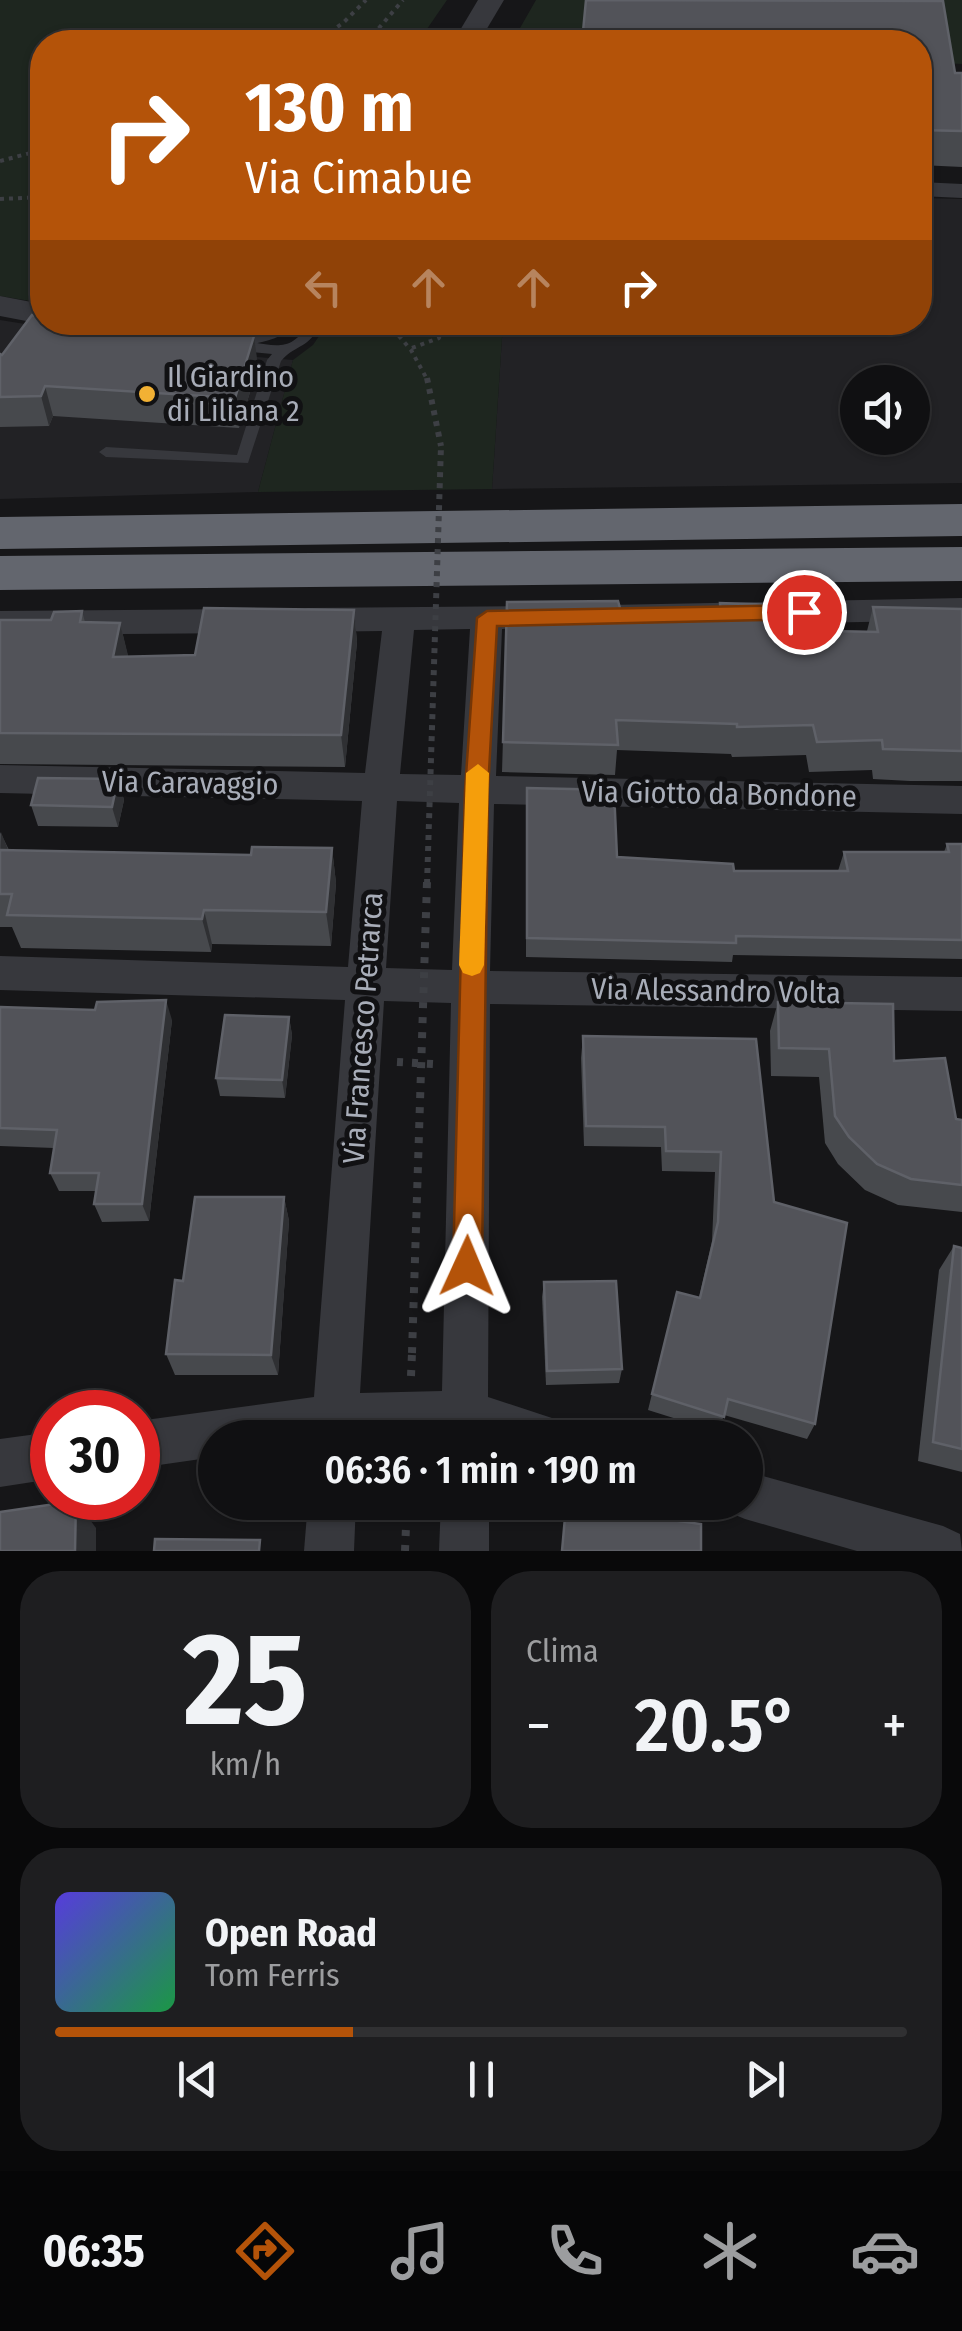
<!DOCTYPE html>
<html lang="it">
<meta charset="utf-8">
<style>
:root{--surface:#101012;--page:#1e1e20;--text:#f1f3f6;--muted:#9c9d9f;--line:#303032;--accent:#b45309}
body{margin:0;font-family:"Fira Sans Condensed",sans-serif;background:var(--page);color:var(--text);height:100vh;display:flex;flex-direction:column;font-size:38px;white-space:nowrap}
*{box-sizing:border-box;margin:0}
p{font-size:32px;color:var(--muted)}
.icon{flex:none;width:55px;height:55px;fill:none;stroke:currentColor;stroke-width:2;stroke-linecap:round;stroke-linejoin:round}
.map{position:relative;height:1551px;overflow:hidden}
.details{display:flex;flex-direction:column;gap:20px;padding:20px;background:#09090a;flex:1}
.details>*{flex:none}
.guide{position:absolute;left:30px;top:30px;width:902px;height:305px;border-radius:40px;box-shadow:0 2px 8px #0004,0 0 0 2px var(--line);background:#b45309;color:#fff;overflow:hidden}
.tools{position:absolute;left:840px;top:365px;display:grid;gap:20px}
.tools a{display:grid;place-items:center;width:90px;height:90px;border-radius:50%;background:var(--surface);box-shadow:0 2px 8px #0004,0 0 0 2px var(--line);font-size:50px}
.speed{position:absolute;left:30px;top:1390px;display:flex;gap:20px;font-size:50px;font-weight:700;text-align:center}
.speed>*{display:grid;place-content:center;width:130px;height:130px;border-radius:50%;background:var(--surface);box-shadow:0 2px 8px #0004,0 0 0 2px var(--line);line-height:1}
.speed .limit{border:15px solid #d22;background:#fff;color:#111}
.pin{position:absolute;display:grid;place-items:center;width:85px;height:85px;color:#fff;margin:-42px;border:5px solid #fff;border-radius:50%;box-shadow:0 2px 10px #0007}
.me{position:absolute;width:110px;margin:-55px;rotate:1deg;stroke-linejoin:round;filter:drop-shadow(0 0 8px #0008)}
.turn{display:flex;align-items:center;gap:35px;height:210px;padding:0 50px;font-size:45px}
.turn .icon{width:130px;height:130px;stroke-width:2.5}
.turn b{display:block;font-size:70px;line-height:85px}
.lanes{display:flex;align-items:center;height:95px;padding:0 50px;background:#0003;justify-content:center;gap:50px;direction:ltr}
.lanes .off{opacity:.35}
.big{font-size:75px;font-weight:600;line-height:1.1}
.details .card{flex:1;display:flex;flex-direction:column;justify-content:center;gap:15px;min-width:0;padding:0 35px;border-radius:40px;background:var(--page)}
.details .dial{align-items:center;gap:0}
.dial b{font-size:130px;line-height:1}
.song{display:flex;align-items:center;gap:30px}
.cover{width:120px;height:120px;border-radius:15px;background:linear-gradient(135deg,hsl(250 70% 55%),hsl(140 70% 35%))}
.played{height:10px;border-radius:5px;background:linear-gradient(90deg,var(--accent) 35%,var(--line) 35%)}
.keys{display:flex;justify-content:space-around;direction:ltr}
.heat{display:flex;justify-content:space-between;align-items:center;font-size:55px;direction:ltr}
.details .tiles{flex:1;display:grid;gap:20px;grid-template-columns:1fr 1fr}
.card:last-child{grid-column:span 2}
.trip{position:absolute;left:198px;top:1420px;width:565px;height:100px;border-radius:50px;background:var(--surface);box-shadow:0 2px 8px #0004,0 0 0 2px var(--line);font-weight:600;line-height:100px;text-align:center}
.tab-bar{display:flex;height:160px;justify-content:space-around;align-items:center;background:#060607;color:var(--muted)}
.tab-bar .icon{width:70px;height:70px}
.tab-bar .selected{color:var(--accent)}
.tab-bar b{font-size:45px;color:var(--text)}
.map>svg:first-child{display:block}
.built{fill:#222225;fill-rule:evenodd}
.green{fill:#1e261f}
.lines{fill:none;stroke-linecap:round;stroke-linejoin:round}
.path-far2{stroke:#3d3f44;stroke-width:4;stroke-dasharray:4 5;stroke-linecap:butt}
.path-far1{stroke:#3d3f44;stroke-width:6;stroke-dasharray:5 6;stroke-linecap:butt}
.path{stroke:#3d3f44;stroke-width:8;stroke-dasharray:6 9;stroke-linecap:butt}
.service{fill:#37383d;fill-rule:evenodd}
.minor{fill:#37383d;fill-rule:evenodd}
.tertiary{fill:#37383d;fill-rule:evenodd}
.motorway{fill:#63666e;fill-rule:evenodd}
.path-bridge-far1{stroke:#3d3f44;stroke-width:6;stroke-dasharray:5 6;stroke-linecap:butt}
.path-bridge{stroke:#3d3f44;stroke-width:8;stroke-dasharray:6 9;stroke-linecap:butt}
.wall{fill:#47494d}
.shaded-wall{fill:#2f3033}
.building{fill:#525359;stroke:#5f6168;stroke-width:2.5}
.route{fill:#b45309;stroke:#753606;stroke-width:2.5}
.slow{fill:#f59e0b}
.poi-dot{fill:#f2b134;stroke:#111113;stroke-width:4}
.labels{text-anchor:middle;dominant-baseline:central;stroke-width:10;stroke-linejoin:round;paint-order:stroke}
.poi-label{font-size:30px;fill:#a8adb8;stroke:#111113;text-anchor:start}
.street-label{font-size:30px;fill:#a8adb8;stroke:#111113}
</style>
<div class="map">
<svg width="962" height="1551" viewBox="0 0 962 1551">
<rect width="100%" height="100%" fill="#161618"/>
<g class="built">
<path d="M920 198 962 199V483L492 489 503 323 920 322ZM912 382V438H858V382Z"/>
<polygon points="0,320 200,352 293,360 258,492 0,499"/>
</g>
<g class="green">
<polygon points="0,0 447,0 418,42 42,42 42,303 0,296"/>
<polygon points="536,0 962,0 962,64 920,62 920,42 512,42"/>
<polygon points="328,323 503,323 492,489 258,492 293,360 313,345"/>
</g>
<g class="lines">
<g class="path-far2">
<polyline points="315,42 343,23 366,0"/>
<polyline points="367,42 403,0"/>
<polyline points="0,161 42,150"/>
<polyline points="0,199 42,197"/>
<polyline points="387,322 411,350 428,381"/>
<polyline points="412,348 439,338 443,322"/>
</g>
<polyline class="path-far1" points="427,378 441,446"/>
<g class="path">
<polyline points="397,1062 433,1064"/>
<polyline points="411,1376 412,1353"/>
<polyline points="405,1551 407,1502"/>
</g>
<path class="service" d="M308 322H321C308 351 298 342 281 361L248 463 106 457 99 452 106 447 237 455 267 360 272 354 233 350 226 346C254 330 287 367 308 322Z"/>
<g class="minor">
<polygon points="920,182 962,184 962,198 920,196"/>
<polygon points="962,598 962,620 608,627 597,624 592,616 597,608 608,605"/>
<path d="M551 606 562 609 567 617 562 625 502 629 496 776 962 786V814L494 804 490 971 962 977V1011L490 1004 488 1397 561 1421 567 1438H215V1457L138 1468V1421L314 1397 345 1000 0 990V956L348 967 362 801 0 793V765L365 773 382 631 308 632 297 628 292 620 297 612 308 608ZM470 629 461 775 400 774 414 630ZM397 801 459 803 452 970 386 968ZM384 1001 451 1003 442 1391 360 1393Z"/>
<polygon points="246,609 257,613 262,621 257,629 246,633 0,635 0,611"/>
<polygon points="52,1432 52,1479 0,1487 0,1439"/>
<polygon points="745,1471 943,1526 960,1534 962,1551 857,1551 745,1519 728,1512 724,1502 745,1502"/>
<polygon points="308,1502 356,1502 354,1551 304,1551"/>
<polygon points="441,1502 489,1502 489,1551 439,1551"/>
</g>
<g class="tertiary">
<polygon points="478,0 504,0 479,42 453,42"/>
<polygon points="0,296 42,304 42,322 47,322 42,324 0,316"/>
<path d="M78 322 212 327 297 322C267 365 138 340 94 332L82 329Z"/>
</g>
<g class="motorway">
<polygon points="962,504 962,536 0,549 0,517"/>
<polygon points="962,547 962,581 0,590 0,556"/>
</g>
<polyline class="path-bridge-far1" points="427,884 441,446"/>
<polyline class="path-bridge" points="412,1353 427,882"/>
</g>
<g class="wall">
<polygon points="920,42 955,73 962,73 962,167 920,165"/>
<polygon points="0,354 258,366 239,428 53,416 49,426 0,427"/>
<polygon points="507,602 622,615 718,616 720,603 783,630 867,631 873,607 962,609 962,781 910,781 873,779 872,770 809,772 806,755 732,757 731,754 617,750 615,775 502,772"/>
<polygon points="354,610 357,642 345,767 0,764 0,620 51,620 82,611 85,622 120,623 128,657 195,655"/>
<polygon points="118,779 124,800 118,827 38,826 31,805"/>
<polygon points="526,808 617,857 734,871 838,871 844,852 944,852 947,844 962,844 962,959 733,955 732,962 526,957"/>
<polygon points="0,832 9,850 251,855 332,848 336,883 331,946 212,944 211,952 21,948 12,927 0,927"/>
<polygon points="778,1002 894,1061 956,1119 962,1120 962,1212 898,1205 865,1190 838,1164 825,1143 819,1077 771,1076 770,1031"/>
<polygon points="0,1007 172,1020 149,1221 102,1222 94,1204 96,1191 59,1191 50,1173 54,1148 0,1146"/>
<polygon points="289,1017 292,1035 285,1098 220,1096 216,1078"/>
<polygon points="583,1036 756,1039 774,1202 815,1424 807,1439 724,1415 718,1432 648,1410 677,1292 699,1298 712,1241 715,1172 662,1171 661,1147 584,1146 581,1058"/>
<polygon points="284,1197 289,1221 278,1375 175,1375 166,1354"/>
<polygon points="954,1246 962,1248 962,1472 918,1461 939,1270"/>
<polygon points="544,1282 622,1369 619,1383 546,1385 542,1297"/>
</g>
<g class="shaded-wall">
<polygon points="254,336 258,366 239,428 235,398"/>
<polygon points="45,386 53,416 49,426 41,396"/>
<polygon points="354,610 357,642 345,767 341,735"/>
<polygon points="120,623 128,655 122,689 113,657"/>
<polygon points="118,779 124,800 118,827 112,807"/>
<polygon points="1,832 15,867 0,861"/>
<polygon points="332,848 336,883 331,946 326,912"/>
<polygon points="204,910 212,944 211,952 202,919"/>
<polygon points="166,1000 172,1020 149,1221 142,1204"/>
<polygon points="289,1017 292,1035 285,1098 282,1080"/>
<polygon points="284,1197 289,1221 278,1375 271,1355"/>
<polygon points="76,1501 96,1528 96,1551 75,1551"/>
</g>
<g class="building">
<polygon points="586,0 943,1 955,73 962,73 962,131 920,130 920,42 582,42"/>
<polygon points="32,315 42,317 42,322 78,322 104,327 254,336 235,398 45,386 41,396 0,397 0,354 2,355"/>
<polygon points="618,601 622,615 721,616 720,603 779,605 783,630 878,632 873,607 962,609 962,751 883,749 882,740 817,742 813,725 737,727 737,724 616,720 618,745 503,742 507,602"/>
<polygon points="204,608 354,610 341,735 0,733 0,620 51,620 54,612 82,611 80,622 120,623 113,657 195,655"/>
<polygon points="38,778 118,779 112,807 31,805"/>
<polygon points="527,788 614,790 617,857 733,864 734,871 848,871 844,852 949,852 947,844 962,844 962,940 736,936 736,943 527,938"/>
<polygon points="252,847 332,848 326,912 204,910 202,919 7,915 12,894 0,894 0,850 251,855"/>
<polygon points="166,1000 142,1204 94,1204 99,1173 50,1173 57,1130 0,1128 0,1007 95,1010 97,1002"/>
<polygon points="778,1002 893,1004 894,1061 945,1058 956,1119 962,1120 962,1185 911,1179 877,1164 849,1137 835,1116 829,1049 779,1048"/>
<polygon points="225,1015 289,1017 282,1080 216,1078"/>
<polygon points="583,1036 756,1039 774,1202 847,1223 815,1424 728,1399 724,1417 652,1394 677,1292 700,1298 718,1222 721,1152 666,1151 665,1127 586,1126"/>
<polygon points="195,1197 284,1197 271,1355 166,1354 175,1280 183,1281"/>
<polygon points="954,1246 962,1248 962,1449 933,1442"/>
<polygon points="616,1281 622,1369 547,1371 544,1282"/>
<polygon points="76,1501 75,1551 0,1551 0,1512"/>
<polygon points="566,1506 701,1524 701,1551 562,1551"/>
<polygon points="155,1539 260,1540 259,1551 154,1551"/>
</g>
<polygon class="route" points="804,605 814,612 804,619 497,626 488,790 482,1266 477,1276 467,1280 457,1276 453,1266 465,790 477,618 487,611"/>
<polygon class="slow" points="478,764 489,773 484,965 480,973 472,976 463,973 459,965 466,773"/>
<circle class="poi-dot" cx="147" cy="394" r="10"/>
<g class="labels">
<g class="poi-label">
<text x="167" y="377">Il Giardino<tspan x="167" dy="34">di Liliana 2</tspan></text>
</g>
<g class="street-label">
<text transform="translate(190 783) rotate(1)">Via Caravaggio</text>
<text transform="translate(719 794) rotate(1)">Via Giotto da Bondone</text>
<text transform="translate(716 991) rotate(1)">Via Alessandro Volta</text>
<text transform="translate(363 1028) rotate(-86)">Via Francesco Petrarca</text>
</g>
</g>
</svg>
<div class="tools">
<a><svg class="icon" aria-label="sound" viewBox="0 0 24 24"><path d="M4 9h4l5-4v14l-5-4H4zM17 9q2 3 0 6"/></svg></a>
</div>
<div class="speed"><div class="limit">30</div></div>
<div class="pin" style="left:804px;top:612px;background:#d93025"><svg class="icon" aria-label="arrive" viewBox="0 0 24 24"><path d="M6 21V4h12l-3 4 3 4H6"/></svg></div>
<svg class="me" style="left:467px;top:1266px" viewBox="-20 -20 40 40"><path d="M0-17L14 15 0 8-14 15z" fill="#b45309" stroke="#fff" stroke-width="4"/></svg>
<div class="trip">06:36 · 1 min · 190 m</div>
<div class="guide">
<div class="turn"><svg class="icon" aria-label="right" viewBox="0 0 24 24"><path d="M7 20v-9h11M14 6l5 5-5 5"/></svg><div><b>130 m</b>Via Cimabue</div></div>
<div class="lanes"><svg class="icon off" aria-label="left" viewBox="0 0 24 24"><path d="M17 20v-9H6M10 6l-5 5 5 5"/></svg><svg class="icon off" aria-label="ahead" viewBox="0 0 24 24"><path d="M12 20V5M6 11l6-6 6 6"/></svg><svg class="icon off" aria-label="ahead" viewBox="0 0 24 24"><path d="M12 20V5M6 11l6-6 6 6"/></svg><svg class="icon" aria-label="right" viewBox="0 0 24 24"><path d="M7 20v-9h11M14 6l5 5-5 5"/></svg></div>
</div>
</div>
<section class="details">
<div class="tiles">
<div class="card dial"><b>25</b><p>km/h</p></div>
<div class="card"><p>Clima</p>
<div class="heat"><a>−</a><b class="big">20.5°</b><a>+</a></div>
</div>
<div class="card">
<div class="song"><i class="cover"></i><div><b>Open Road</b><p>Tom Ferris</p></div></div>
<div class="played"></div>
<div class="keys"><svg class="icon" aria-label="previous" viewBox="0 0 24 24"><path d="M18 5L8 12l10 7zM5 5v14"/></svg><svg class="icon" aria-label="pause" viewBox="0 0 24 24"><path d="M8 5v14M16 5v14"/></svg><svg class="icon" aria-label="next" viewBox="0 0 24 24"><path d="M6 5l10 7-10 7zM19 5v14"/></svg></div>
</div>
</div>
</section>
<nav class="tab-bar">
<b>06:35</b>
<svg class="icon selected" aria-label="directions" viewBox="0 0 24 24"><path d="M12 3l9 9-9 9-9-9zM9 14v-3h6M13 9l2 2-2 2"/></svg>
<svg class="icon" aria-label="music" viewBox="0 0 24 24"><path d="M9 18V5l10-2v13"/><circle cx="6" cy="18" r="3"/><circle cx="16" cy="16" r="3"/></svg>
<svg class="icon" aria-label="phone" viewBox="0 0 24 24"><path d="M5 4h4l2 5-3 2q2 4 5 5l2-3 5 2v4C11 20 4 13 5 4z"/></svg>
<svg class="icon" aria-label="climate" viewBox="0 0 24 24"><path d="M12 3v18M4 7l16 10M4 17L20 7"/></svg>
<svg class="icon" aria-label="car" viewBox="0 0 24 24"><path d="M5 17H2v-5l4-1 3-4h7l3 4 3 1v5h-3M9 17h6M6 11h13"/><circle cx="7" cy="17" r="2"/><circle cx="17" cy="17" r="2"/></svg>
</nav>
